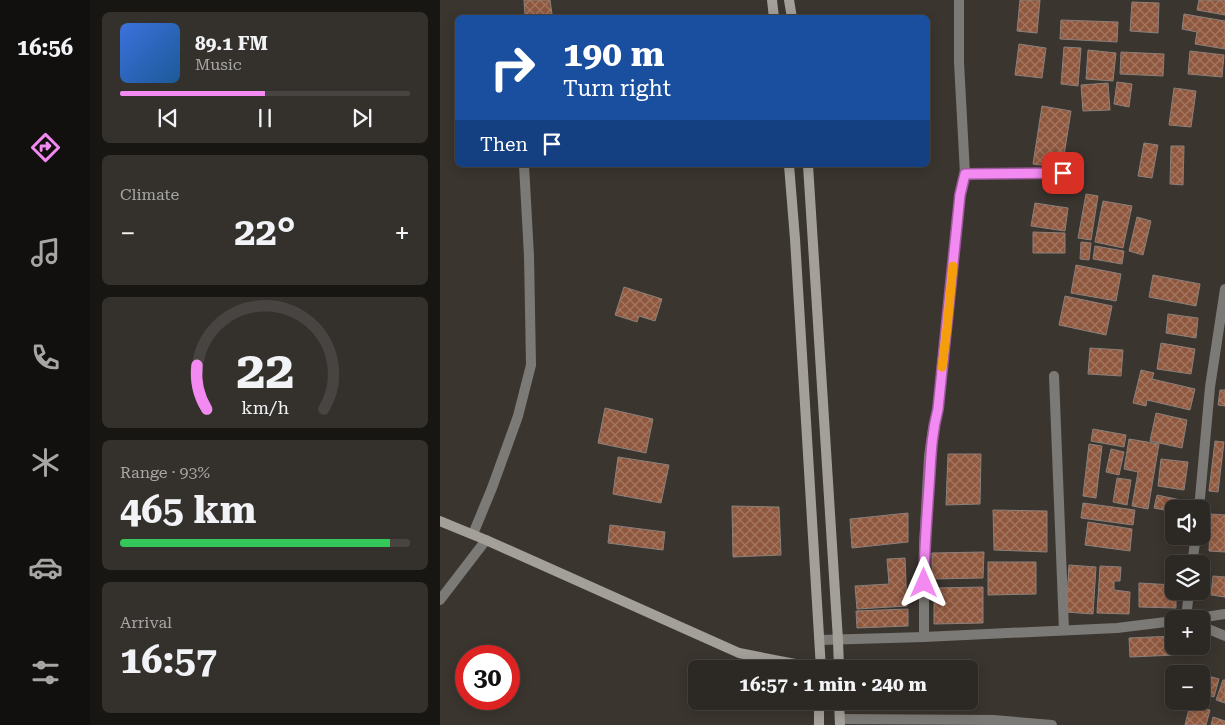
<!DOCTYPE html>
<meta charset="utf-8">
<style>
:root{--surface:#2c2823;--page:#34302b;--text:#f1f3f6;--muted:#a6a6a6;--line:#484441;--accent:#f38af2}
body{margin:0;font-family:"Roboto Serif",serif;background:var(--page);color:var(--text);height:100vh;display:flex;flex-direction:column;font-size:19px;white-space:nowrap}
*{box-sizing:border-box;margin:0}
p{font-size:16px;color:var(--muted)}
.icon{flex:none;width:28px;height:28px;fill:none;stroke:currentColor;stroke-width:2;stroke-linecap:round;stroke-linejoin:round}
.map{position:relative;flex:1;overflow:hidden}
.details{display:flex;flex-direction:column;gap:12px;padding:12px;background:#181613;width:350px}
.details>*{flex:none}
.top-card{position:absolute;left:15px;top:15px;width:475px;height:152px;border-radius:8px;box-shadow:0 2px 12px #0003,0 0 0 1px var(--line);background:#1a4fa0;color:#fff;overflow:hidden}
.fabs{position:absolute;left:725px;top:500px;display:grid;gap:10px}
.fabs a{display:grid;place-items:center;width:45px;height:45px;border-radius:8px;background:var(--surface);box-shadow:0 2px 12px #0003,0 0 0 1px var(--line);font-size:25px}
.speed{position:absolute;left:15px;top:645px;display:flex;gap:10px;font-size:25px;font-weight:700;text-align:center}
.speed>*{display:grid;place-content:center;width:65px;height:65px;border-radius:50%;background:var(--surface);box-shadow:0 2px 12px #0003,0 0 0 1px var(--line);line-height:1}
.speed .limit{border:8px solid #d22;background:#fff;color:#111}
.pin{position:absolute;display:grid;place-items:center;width:42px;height:42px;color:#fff;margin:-21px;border-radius:10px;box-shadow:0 2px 8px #0006}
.me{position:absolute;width:55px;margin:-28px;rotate:0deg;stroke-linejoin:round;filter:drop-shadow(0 0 4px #0008)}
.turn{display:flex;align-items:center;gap:18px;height:105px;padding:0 25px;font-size:22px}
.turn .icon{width:65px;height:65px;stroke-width:2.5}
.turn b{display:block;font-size:35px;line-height:42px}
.then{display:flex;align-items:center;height:48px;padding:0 25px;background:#0003;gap:10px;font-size:19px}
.big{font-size:38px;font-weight:700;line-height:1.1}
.details .widget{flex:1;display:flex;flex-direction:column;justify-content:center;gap:8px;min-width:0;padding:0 18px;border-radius:8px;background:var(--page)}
.details .dial{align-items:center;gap:0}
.dial svg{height:130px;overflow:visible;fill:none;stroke:var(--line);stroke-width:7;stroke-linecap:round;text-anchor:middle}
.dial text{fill:var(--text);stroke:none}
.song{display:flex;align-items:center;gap:15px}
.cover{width:60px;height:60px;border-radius:8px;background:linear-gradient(135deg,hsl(220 70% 55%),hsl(210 70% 35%))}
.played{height:5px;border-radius:2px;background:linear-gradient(90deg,var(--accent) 50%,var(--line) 50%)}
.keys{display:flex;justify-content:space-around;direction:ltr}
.heat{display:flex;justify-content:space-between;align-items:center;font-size:28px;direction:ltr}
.charge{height:8px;border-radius:4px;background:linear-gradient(90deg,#34c759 93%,var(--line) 0)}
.trip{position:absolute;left:248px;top:660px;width:290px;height:50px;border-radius:8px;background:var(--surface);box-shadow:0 2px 12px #0003,0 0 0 1px var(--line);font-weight:700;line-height:50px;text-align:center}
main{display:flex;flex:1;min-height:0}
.tab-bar{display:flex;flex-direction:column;width:90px;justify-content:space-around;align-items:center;background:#12100e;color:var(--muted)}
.tab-bar .icon{width:35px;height:35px}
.tab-bar .on{color:var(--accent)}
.tab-bar b{font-size:22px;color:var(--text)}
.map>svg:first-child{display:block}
.building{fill:url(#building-cross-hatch);stroke:#8a807b}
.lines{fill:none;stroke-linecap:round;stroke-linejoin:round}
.street{stroke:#7c7a76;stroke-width:10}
.secondary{stroke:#a3a099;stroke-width:10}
.route-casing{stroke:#9e5a9d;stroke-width:12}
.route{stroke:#f38af2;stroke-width:9}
.slow{stroke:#f59e0b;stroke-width:9}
</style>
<main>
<nav class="tab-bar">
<b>16:56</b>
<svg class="icon on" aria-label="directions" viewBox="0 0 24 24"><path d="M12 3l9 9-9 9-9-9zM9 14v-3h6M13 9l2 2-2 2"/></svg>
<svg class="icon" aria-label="music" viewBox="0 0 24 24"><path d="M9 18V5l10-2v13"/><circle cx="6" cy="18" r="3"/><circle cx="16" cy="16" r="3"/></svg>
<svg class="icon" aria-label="phone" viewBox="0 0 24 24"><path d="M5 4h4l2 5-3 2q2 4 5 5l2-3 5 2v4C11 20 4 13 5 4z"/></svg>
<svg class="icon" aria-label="climate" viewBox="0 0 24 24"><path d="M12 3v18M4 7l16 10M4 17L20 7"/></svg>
<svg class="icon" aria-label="car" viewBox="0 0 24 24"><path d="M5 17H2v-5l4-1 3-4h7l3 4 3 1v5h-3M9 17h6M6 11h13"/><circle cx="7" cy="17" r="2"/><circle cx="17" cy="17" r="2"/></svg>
<svg class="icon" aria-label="filters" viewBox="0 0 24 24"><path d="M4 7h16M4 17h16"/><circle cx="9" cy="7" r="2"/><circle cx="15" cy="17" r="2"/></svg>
</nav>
<section class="details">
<div class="widget">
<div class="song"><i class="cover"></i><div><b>89.1 FM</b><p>Music</p></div></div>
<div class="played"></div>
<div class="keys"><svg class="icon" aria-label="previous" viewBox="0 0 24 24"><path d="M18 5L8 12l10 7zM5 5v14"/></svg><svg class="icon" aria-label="pause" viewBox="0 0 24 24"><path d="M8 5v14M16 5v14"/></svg><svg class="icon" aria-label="next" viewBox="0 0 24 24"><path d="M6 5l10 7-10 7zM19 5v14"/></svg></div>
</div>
<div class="widget"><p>Climate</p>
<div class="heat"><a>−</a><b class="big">22°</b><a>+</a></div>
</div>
<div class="widget dial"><svg viewBox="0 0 100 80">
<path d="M14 69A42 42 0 1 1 86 69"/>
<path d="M14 69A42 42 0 0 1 8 42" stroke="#f38af2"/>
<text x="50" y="56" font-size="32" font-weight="700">22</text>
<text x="50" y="72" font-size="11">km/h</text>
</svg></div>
<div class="widget"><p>Range · 93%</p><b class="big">465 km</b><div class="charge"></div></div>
<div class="widget"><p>Arrival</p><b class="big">16:57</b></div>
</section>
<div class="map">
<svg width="785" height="725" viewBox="0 0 785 725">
<defs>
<pattern id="building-cross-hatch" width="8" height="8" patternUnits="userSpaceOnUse" patternTransform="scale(1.25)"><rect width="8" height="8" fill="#8f583e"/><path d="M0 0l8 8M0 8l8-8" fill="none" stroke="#a47762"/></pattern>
</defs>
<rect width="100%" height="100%" fill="#3b352f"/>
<g class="building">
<polygon points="84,0 110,0 112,14 85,16"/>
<polygon points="580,0 600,0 597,33 577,31"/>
<polygon points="759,0 785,0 785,15 757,10"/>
<polygon points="692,2 719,3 718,33 690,31"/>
<polygon points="744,14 785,21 785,49 755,44 757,32 742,29"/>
<polygon points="621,20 678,22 677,42 620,39"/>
<polygon points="579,44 606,48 602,78 575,75"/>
<polygon points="624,47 641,48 638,86 621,84"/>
<polygon points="648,50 676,53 673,81 646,79"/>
<polygon points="750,51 784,55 782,77 748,74"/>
<polygon points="681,52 724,54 723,76 680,74"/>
<polygon points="677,82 692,84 689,107 674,104"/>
<polygon points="668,83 670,110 643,111 641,85"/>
<polygon points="734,88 756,91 751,127 729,125"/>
<polygon points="602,106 631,111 622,168 593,164"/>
<polygon points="704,143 718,145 712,178 698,176"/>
<polygon points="731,146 744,146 743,185 730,184"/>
<polygon points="646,194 658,196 651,240 638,238"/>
<polygon points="663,201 692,206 683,248 655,242"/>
<polygon points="595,203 628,208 625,231 591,226"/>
<polygon points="697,217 711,221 703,255 689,251"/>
<polygon points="593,232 625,233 625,253 593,253"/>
<polygon points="641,242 651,243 649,260 640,259"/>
<polygon points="655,246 684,251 682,264 653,259"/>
<polygon points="636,265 681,274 676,301 631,293"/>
<polygon points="713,275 760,284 756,306 709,297"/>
<polygon points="184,287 222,299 215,321 199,316 197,322 175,315"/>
<polygon points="625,296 672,306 666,335 619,325"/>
<polygon points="728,314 758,318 756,338 726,333"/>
<polygon points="721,343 755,349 751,374 717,369"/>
<polygon points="650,348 683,350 681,376 648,374"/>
<polygon points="701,370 714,373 712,379 755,389 750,410 707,400 706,406 693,403"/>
<polygon points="780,390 785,390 785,406 778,405"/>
<polygon points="165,408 213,419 206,453 158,443"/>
<polygon points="716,413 747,420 742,448 710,441"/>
<polygon points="653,429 686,435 684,447 651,441"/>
<polygon points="689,439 719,444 708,509 692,506 698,472 684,469"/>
<polygon points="775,441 784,442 778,492 769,491"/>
<polygon points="649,444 662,446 656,498 643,496"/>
<polygon points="671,449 684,452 679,475 666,472"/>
<polygon points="508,454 541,454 540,504 506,505"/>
<polygon points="178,457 229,465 221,503 173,494"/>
<polygon points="721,459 748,462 744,490 718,486"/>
<polygon points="677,478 691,480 687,505 673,502"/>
<polygon points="717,495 750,502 749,509 734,509 734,512 714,508"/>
<polygon points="643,503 695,510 693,525 641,518"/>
<polygon points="292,506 339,507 341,555 293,557"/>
<polygon points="553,510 607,511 607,552 554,550"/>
<polygon points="468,513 468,542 412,548 410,519"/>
<polygon points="771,514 785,515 785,552 769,551"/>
<polygon points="648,522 692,529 690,551 645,545"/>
<polygon points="170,525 225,532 223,550 168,543"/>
<polygon points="544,552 543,578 492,579 492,553"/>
<polygon points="465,558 467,606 417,609 415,586 449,584 447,559"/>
<polygon points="548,562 596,562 596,594 548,595"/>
<polygon points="629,565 656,567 653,614 626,612"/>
<polygon points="660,566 681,567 680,581 674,581 674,590 690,592 689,614 657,613"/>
<polygon points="773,576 785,577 785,597 771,595"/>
<polygon points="699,583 734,585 734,591 736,591 736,608 699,607"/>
<polygon points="543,587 543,623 494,624 494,588"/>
<polygon points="468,609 468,626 417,628 416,611"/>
<polygon points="734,636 736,655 690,657 689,638"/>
<polygon points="761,674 779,679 774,697 761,693"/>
<polygon points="783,680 785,680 785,703 776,700"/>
<polygon points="750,705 770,710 766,725 745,725"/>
<polygon points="773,717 785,721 785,725 771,725"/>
</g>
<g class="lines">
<g class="street">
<polyline points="525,174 623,173"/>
<polyline points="614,376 624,630"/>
<polyline points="759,509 770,387 785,289"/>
<polyline points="33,534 52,488 78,416 91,365 89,256 84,165"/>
<polyline points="752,564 756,536"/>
<polyline points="0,600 46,540"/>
<polyline points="746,619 749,591"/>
<polyline points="753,619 785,614"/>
<polyline points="761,626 785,636"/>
<polyline points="484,637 484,546 489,456 493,429 498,409 520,195 525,174 519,62 519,0"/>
<polyline points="380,640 484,637 677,628 734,621"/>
<polyline points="400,719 553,720 612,725"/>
</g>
<g class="secondary">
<polyline points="332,0 334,18"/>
<polyline points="349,0 352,18"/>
<polyline points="349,165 355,239 381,669"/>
<polyline points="368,165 398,640 399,669"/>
<polyline points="0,521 46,540 299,653 381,669 390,669"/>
<polyline points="399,701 400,725"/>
<polyline points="379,725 379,701"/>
</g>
</g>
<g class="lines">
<g class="route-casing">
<path id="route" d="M484 583C484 550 487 518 489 486 491 458 491 436 498 409L520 195 525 174 623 173"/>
</g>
<use href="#route" class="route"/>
<polyline class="slow" points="502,367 507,328 513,266"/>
</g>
</svg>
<div class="fabs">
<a><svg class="icon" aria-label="sound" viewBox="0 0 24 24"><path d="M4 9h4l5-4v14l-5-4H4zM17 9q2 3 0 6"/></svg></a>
<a><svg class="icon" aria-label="layers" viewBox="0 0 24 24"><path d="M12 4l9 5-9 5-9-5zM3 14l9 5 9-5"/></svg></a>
<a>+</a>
<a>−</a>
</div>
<div class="speed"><div class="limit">30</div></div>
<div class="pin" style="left:623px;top:173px;background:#d93025"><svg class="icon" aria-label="arrive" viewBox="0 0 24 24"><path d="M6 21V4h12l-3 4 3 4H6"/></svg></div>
<svg class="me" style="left:484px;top:583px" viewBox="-20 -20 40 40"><path d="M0-17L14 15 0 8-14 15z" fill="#f38af2" stroke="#fff" stroke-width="4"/></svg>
<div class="trip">16:57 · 1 min · 240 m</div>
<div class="top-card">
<div class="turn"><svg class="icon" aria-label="right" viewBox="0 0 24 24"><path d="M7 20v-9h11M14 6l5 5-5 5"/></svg><div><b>190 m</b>Turn right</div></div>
<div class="then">Then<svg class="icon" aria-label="arrive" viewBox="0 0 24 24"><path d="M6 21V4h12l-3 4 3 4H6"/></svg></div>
</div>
</div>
</main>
